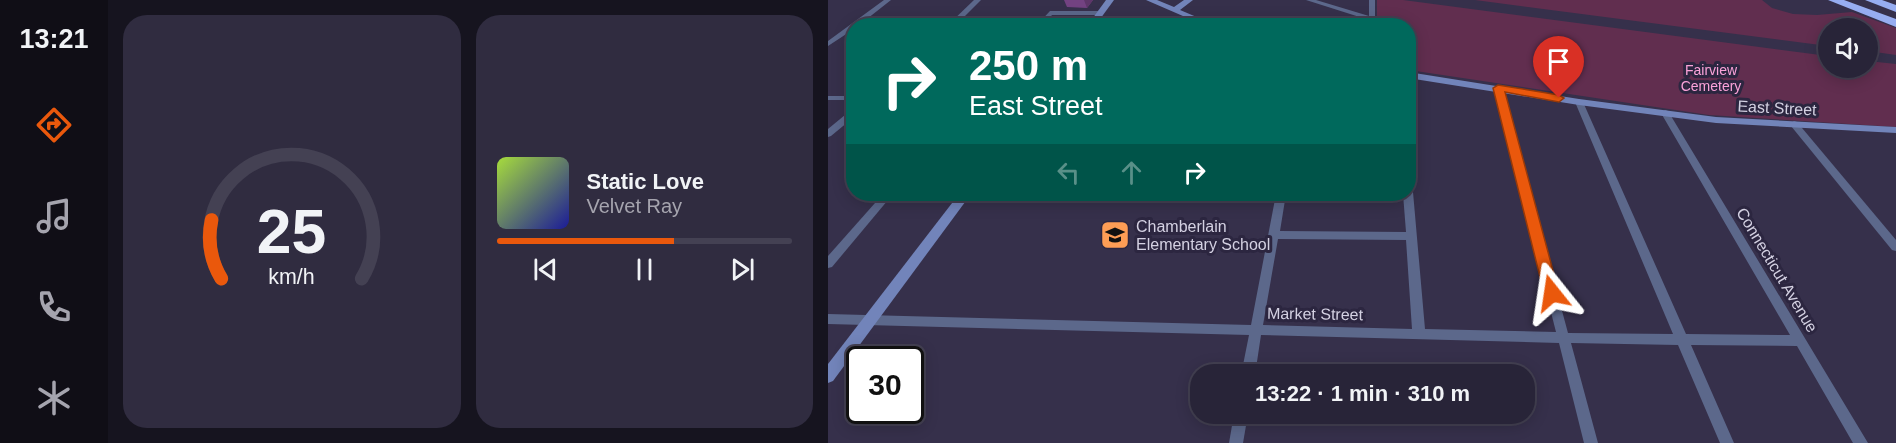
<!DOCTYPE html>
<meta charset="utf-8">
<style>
:root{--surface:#282438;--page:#302c40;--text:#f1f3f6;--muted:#a5a4ae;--line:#444153;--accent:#ea580c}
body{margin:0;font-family:Arial,sans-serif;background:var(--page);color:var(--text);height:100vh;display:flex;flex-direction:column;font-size:22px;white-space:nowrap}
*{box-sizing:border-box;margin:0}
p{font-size:20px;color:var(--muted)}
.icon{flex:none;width:33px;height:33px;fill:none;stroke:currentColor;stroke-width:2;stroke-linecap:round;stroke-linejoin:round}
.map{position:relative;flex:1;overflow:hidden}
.details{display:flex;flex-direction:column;gap:15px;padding:15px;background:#16141f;width:720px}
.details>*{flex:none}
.hud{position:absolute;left:18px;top:18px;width:570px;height:183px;border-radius:24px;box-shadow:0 3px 15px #0003,0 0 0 2px var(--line);background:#00695c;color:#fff;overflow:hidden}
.fabs{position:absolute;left:990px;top:18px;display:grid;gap:12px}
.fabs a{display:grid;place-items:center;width:60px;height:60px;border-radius:50%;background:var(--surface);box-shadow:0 3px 15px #0003,0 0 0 2px var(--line);font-size:30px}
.speed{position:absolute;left:18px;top:346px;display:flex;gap:12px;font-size:30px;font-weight:700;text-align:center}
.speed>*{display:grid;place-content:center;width:78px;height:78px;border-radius:50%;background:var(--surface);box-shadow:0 3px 15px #0003,0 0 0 2px var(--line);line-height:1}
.speed .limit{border:3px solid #111;border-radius:9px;background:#fff;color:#111}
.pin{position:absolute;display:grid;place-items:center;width:51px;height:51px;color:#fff;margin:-62px -26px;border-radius:50% 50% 50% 0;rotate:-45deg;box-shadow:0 0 6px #0007}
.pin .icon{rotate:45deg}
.me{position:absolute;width:66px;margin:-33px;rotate:345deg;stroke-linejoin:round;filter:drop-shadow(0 0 4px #0008)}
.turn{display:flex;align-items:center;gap:21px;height:126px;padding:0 24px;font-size:27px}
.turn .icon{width:78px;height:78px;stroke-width:2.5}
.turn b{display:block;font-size:42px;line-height:51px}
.lanes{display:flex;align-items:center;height:57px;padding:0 24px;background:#0003;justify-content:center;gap:30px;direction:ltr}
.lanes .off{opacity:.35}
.details .widget{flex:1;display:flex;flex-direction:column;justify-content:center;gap:9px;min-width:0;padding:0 21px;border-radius:24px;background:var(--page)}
.details .dial{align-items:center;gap:0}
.dial svg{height:156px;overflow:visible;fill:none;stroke:var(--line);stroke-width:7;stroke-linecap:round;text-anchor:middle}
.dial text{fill:var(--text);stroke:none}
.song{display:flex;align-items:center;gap:18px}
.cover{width:72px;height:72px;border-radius:9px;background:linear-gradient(135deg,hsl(80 70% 55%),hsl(240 70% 35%))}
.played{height:6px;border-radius:3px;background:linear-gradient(90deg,var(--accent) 60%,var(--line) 60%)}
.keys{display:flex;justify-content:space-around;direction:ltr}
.details .tiles{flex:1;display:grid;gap:15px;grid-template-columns:repeat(2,1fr)}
.trip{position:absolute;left:362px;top:364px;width:345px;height:60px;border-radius:24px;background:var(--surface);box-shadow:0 3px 15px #0003,0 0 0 2px var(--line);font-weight:600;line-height:60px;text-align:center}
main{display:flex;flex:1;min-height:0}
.dock{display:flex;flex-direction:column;width:108px;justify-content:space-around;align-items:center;background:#100e16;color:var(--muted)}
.dock .icon{width:42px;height:42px}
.dock .selected{color:var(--accent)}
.dock b{font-size:27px;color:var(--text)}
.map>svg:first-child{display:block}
.green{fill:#612e4f}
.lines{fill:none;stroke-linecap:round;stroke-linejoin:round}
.street{fill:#5c688b;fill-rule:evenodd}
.secondary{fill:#7284ba;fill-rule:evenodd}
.highway{fill:#97adf1;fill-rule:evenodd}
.wall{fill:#734281}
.shaded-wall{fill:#5e3669}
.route{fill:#ea580c;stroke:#983908;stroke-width:1.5}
.labels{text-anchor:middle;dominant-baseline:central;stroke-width:6;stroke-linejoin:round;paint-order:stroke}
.far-park-label{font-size:14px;fill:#fba2d9;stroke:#2c2640}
.street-label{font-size:16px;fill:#d4d1e2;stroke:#2c2640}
.poi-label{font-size:16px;fill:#d4d1e2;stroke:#2c2640;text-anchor:start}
</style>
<main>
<nav class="dock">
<b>13:21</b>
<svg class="icon selected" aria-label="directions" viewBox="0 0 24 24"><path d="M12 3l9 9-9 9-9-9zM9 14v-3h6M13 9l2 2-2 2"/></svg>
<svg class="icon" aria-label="music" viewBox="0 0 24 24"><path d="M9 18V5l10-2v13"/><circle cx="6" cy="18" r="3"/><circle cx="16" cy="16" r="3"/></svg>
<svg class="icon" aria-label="phone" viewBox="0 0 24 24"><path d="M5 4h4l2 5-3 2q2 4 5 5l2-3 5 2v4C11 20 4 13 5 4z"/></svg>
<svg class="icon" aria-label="climate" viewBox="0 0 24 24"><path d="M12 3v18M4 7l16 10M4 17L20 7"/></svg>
</nav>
<section class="details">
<div class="tiles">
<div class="widget dial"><svg viewBox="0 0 100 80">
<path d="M14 69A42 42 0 1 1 86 69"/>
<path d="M14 69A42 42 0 0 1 9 39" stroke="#ea580c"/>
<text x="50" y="56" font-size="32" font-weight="700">25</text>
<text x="50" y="72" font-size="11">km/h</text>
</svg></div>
<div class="widget">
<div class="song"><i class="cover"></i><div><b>Static Love</b><p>Velvet Ray</p></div></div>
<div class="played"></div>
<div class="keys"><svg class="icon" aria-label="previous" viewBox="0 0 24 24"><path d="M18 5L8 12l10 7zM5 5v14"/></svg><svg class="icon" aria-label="pause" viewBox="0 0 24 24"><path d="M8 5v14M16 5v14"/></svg><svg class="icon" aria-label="next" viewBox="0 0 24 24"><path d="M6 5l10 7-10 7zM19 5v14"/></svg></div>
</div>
</div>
</section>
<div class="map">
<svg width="1068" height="443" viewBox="0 0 1068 443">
<rect width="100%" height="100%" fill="#36304b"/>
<g class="green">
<polygon points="549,0 575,0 1000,56 1000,68 1040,68 1040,61 1068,64 1068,127 881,115 581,70 580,26 549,25"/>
<polygon points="647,0 934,0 944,8 965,14 989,15 1024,12 1068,28 1068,55 1040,51 1040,28 1000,28 1000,46"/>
</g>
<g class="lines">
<g class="street">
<polygon points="56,0 63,0 30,26 26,26 26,29 0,46 0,41"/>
<polygon points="146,0 153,0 127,26 119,26"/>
<polygon points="478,0 488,0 541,16 541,0 547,0 547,24 542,25 541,20"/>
<polygon points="222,11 272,11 275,13 272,15 224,15 215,26 208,26"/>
<path d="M667 86H673L674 88 740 333 845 334 747 102 751 99 755 102 858 334 962 335 833 113 837 110 840 111 1040 443H1025L969 346 863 345 906 443H892L850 345 743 343 770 443H756L731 343 433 335 427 375H413L421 335 0 324V314L423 325 448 194H458L452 231 578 232 575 194H580V189L585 192 597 329 728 332 666 88ZM450 239 578 240 584 329 435 325Z"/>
<rect x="0" y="96" width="26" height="4"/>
<polygon points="23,110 26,110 26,117 3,136 0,137 0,129"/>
<polygon points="966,121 969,122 1068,240 1068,251 1064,250 963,126 962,124"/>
<polygon points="55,194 65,194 4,267 0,268 0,256"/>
<polygon points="406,414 420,414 415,443 401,443"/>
</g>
<g class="secondary">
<polygon points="278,0 286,0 267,26 259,26"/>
<polygon points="318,0 329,0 346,7 356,0 365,0 352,10 390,26 378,26"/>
<polygon points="580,72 751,99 888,117 1068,127 1068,133 888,123 751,105 580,78"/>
<polygon points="131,194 143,194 5,381 0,383 0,364"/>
</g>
<g class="highway">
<polygon points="1000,0 1016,0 1068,19 1068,27"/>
<polygon points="1037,0 1054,0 1068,5 1068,12"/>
</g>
</g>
<polygon class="wall" points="236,0 265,0 259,8 239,7"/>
<polygon class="shaded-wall" points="256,0 265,0 259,8"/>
<polygon class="route" points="670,85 731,95 736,98 731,102 677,92 731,293 729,297 718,297 716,293 665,88"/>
<defs>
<g id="school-square" transform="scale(1.5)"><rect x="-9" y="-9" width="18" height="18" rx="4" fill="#fd9d55" stroke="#2c2640"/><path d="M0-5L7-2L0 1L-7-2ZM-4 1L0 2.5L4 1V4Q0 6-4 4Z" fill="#111"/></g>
</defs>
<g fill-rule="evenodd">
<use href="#school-square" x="287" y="235"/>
</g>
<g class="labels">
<g class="far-park-label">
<text x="883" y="70">Fairview<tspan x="883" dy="16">Cemetery</tspan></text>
</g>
<g class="street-label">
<text transform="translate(949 108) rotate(3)">East Street</text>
<text transform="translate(949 270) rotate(59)">Connecticut Avenue</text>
<text transform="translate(487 314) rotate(1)">Market Street</text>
</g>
<g class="poi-label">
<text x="308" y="226">Chamberlain<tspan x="308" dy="18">Elementary School</tspan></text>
</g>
</g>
</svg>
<div class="fabs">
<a><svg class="icon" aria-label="sound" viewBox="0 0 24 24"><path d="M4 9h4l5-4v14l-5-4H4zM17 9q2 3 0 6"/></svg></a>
</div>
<div class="speed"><div class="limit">30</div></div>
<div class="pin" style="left:731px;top:98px;background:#d93025"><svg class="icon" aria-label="arrive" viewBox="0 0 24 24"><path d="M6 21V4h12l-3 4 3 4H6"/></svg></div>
<svg class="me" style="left:724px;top:293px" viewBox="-20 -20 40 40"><path d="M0-17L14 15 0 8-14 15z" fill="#ea580c" stroke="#fff" stroke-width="4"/></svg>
<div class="trip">13:22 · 1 min · 310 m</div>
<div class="hud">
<div class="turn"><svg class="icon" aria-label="right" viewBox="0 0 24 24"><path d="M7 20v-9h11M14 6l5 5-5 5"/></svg><div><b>250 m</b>East Street</div></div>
<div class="lanes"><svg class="icon off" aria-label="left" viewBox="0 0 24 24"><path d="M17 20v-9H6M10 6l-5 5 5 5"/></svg><svg class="icon off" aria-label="ahead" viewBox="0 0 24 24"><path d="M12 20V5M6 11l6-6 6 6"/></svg><svg class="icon" aria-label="right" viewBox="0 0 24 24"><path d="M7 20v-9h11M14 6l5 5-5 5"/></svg></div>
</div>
</div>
</main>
